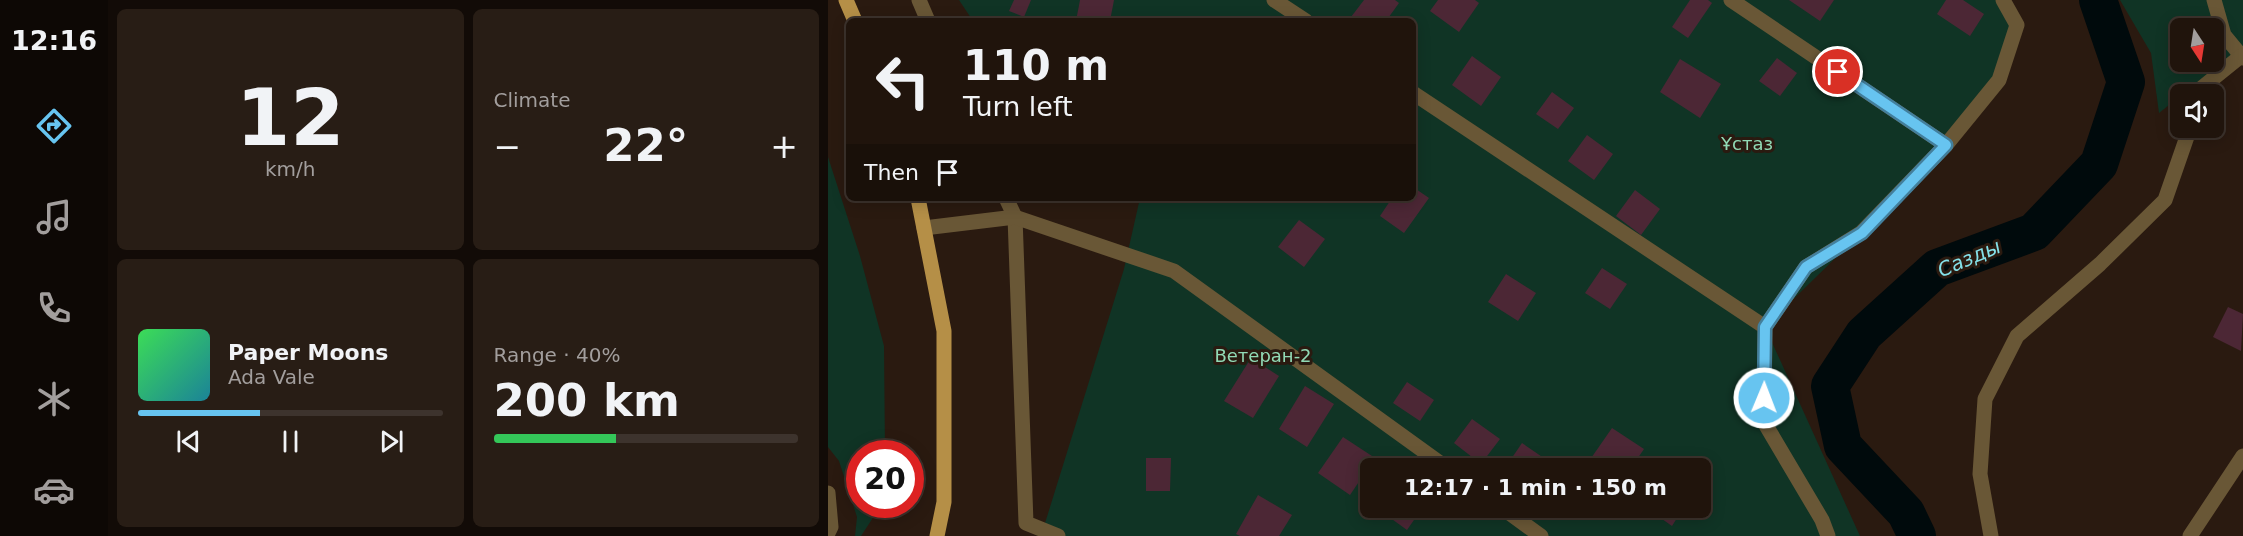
<!DOCTYPE html>
<meta charset="utf-8">
<style>
:root{--surface:#20140c;--page:#281d15;--text:#f1f3f6;--muted:#a29e9d;--line:#3d332d;--accent:#67c4f0}
body{margin:0;font-family:"DejaVu Sans",sans-serif;background:var(--page);color:var(--text);height:100vh;display:flex;flex-direction:column;font-size:22px;white-space:nowrap}
*{box-sizing:border-box;margin:0}
p{font-size:20px;color:var(--muted)}
.icon{flex:none;width:33px;height:33px;fill:none;stroke:currentColor;stroke-width:2;stroke-linecap:round;stroke-linejoin:round}
.map{position:relative;flex:1;overflow:hidden}
.details{display:flex;flex-direction:column;gap:9px;padding:9px;background:#120b07;width:720px}
.details>*{flex:none}
.guide{position:absolute;left:18px;top:18px;width:570px;height:183px;border-radius:9px;box-shadow:0 3px 15px #0003,0 0 0 2px var(--line);background:#20140c;color:var(--text);overflow:hidden}
.needle{width:39px;rotate:168deg}
.buttons{position:absolute;left:1342px;top:18px;display:grid;gap:12px}
.buttons a{display:grid;place-items:center;width:54px;height:54px;border-radius:9px;background:var(--surface);box-shadow:0 3px 15px #0003,0 0 0 2px var(--line);font-size:30px}
.speed{position:absolute;left:18px;top:440px;display:flex;gap:12px;font-size:30px;font-weight:700;text-align:center}
.speed>*{display:grid;place-content:center;width:78px;height:78px;border-radius:50%;background:var(--surface);box-shadow:0 3px 15px #0003,0 0 0 2px var(--line);line-height:1}
.speed .limit{border:9px solid #d22;background:#fff;color:#111}
.pin{position:absolute;display:grid;place-items:center;width:51px;height:51px;color:#fff;margin:-26px;border:3px solid #fff;border-radius:50%;box-shadow:0 2px 6px #0007}
.me{position:absolute;width:66px;margin:-33px;rotate:1deg;stroke-linejoin:round;filter:drop-shadow(0 0 4px #0008)}
.turn{display:flex;align-items:center;gap:21px;height:126px;padding:0 18px;font-size:27px}
.turn .icon{width:78px;height:78px;stroke-width:2.5}
.turn b{display:block;font-size:42px;line-height:51px}
.then{display:flex;align-items:center;height:57px;padding:0 18px;background:#0003;gap:12px;font-size:22px}
.big{font-size:45px;font-weight:700;line-height:1.1}
.details .card{flex:1;display:flex;flex-direction:column;justify-content:center;gap:9px;min-width:0;padding:0 21px;border-radius:9px;background:var(--page)}
.details .dial{align-items:center;gap:0}
.dial b{font-size:78px;line-height:1}
.song{display:flex;align-items:center;gap:18px}
.cover{width:72px;height:72px;border-radius:9px;background:linear-gradient(135deg,hsl(130 70% 55%),hsl(190 70% 35%))}
.played{height:6px;border-radius:3px;background:linear-gradient(90deg,var(--accent) 40%,var(--line) 40%)}
.keys{display:flex;justify-content:space-around;direction:ltr}
.heat{display:flex;justify-content:space-between;align-items:center;font-size:33px;direction:ltr}
.charge{height:9px;border-radius:4px;background:linear-gradient(90deg,#34c759 40%,var(--line) 0)}
.details .tiles{flex:1;display:grid;gap:9px;grid-template-columns:repeat(2,1fr)}
.trip{position:absolute;left:532px;top:458px;width:351px;height:60px;border-radius:9px;background:var(--surface);box-shadow:0 3px 15px #0003,0 0 0 2px var(--line);font-weight:700;line-height:60px;text-align:center}
main{display:flex;flex:1;min-height:0}
.tabs{display:flex;flex-direction:column;width:108px;justify-content:space-around;align-items:center;background:#0d0805;color:var(--muted)}
.tabs .icon{width:42px;height:42px}
.tabs .current{color:var(--accent)}
.tabs b{font-size:27px;color:var(--text)}
.map>svg:first-child{display:block}
.green{fill:#103425;fill-rule:evenodd}
.lines{fill:none;stroke-linecap:round;stroke-linejoin:round}
.river{stroke:#000a0c;stroke-width:38}
.building{fill:#4c2735}
.minor{stroke:#695736;stroke-width:15}
.major{stroke:#b58f47;stroke-width:15}
.route-casing{stroke:#437f9c;stroke-width:15}
.route{stroke:#67c4f0;stroke-width:10}
.labels{text-anchor:middle;dominant-baseline:central;stroke-width:6;stroke-linejoin:round;paint-order:stroke}
.park-label{font-size:18px;fill:#91dab5;stroke:#2a1a10}
.water-label{font-size:20px;font-style:italic;fill:#85e1e9;stroke:#2a1a10}
</style>
<main>
<nav class="tabs">
<b>12:16</b>
<svg class="icon current" aria-label="directions" viewBox="0 0 24 24"><path d="M12 3l9 9-9 9-9-9zM9 14v-3h6M13 9l2 2-2 2"/></svg>
<svg class="icon" aria-label="music" viewBox="0 0 24 24"><path d="M9 18V5l10-2v13"/><circle cx="6" cy="18" r="3"/><circle cx="16" cy="16" r="3"/></svg>
<svg class="icon" aria-label="phone" viewBox="0 0 24 24"><path d="M5 4h4l2 5-3 2q2 4 5 5l2-3 5 2v4C11 20 4 13 5 4z"/></svg>
<svg class="icon" aria-label="climate" viewBox="0 0 24 24"><path d="M12 3v18M4 7l16 10M4 17L20 7"/></svg>
<svg class="icon" aria-label="car" viewBox="0 0 24 24"><path d="M5 17H2v-5l4-1 3-4h7l3 4 3 1v5h-3M9 17h6M6 11h13"/><circle cx="7" cy="17" r="2"/><circle cx="17" cy="17" r="2"/></svg>
</nav>
<section class="details">
<div class="tiles">
<div class="card dial"><b>12</b><p>km/h</p></div>
<div class="card"><p>Climate</p>
<div class="heat"><a>−</a><b class="big">22°</b><a>+</a></div>
</div>
<div class="card">
<div class="song"><i class="cover"></i><div><b>Paper Moons</b><p>Ada Vale</p></div></div>
<div class="played"></div>
<div class="keys"><svg class="icon" aria-label="previous" viewBox="0 0 24 24"><path d="M18 5L8 12l10 7zM5 5v14"/></svg><svg class="icon" aria-label="pause" viewBox="0 0 24 24"><path d="M8 5v14M16 5v14"/></svg><svg class="icon" aria-label="next" viewBox="0 0 24 24"><path d="M6 5l10 7-10 7zM19 5v14"/></svg></div>
</div>
<div class="card"><p>Range · 40%</p><b class="big">200 km</b><div class="charge"></div></div>
</div>
</section>
<div class="map">
<svg width="1415" height="536" viewBox="0 0 1415 536">
<rect width="100%" height="100%" fill="#2a1a10"/>
<g class="green">
<path d="M131 0H1175L1189 25 1171 80 1033 233 937 327 1032 536H213L296 269 312 198H585V21H145ZM543 468H873V507H543Z"/>
<path d="M1292 0H1415V46L1331 113 1323 53ZM1353 28H1386V62H1353Z"/>
<polygon points="0,157 32,256 56,346 57,453 32,453 32,504 54,504 33,536 27,536 29,517 11,461 0,447"/>
</g>
<g class="lines">
<polyline class="river" points="1089,536 1078,513 1015,446 1002,386 1036,334 1109,268 1206,232 1271,164 1298,82 1270,0"/>
</g>
<g class="building">
<polygon points="186,0 203,0 196,17 181,11"/>
<polygon points="252,0 286,0 282,21 248,21"/>
<polygon points="536,0 567,0 571,3 558,21 520,21"/>
<polygon points="610,0 647,0 651,3 631,32 602,11"/>
<polygon points="862,0 880,0 884,3 860,38 844,27"/>
<polygon points="961,0 1006,0 992,21"/>
<polygon points="1118,0 1135,0 1156,14 1142,36 1109,14"/>
<polygon points="644,56 673,77 653,106 624,85"/>
<polygon points="949,58 969,73 952,96 931,81"/>
<polygon points="852,59 893,84 872,118 832,92"/>
<polygon points="724,92 746,108 730,129 708,114"/>
<polygon points="759,135 785,154 766,180 740,161"/>
<polygon points="585,187 601,198 576,233 552,216 564,198 585,198"/>
<polygon points="807,190 832,209 813,235 788,216"/>
<polygon points="471,220 497,239 476,267 450,247"/>
<polygon points="774,268 799,284 782,309 757,293"/>
<polygon points="678,274 708,293 690,321 660,302"/>
<polygon points="1400,307 1415,314 1413,351 1385,337"/>
<polygon points="423,358 451,376 425,418 396,401"/>
<polygon points="579,382 606,400 592,421 565,403"/>
<polygon points="477,386 506,404 479,447 451,429"/>
<polygon points="644,419 672,439 653,464 626,443"/>
<polygon points="784,428 816,449 803,468 764,468 759,464"/>
<polygon points="515,437 547,458 522,495 490,473"/>
<polygon points="694,443 726,465 724,468 677,468"/>
<polygon points="318,458 343,458 342,491 318,491"/>
<polygon points="430,495 464,515 451,536 412,536 408,534"/>
<polygon points="551,507 595,507 579,530 550,509"/>
<polygon points="817,507 856,507 844,526"/>
</g>
<g class="lines">
<g class="minor">
<polyline points="91,0 100,21"/>
<polyline points="446,0 478,21"/>
<polyline points="903,0 1118,145"/>
<polyline points="1386,0 1396,35 1415,58"/>
<polyline points="585,93 937,327"/>
<polyline points="1370,94 1371,90 1413,56"/>
<polyline points="178,198 187,217 198,523 230,536"/>
<polyline points="96,228 187,217 346,271 619,468"/>
<polyline points="0,493 3,527 0,533"/>
<polyline points="673,507 713,536"/>
<polyline points="1000,536 994,520 936,422 937,327 978,267 1033,233 1118,145 1171,80 1189,25 1175,0"/>
<polyline points="1163,536 1152,474 1157,399 1189,336 1272,264 1337,200 1362,128"/>
<polyline points="1362,536 1415,456"/>
</g>
<g class="major">
<polyline points="18,0 27,21"/>
<polyline points="90,198 116,331 116,502 109,536"/>
</g>
</g>
<g class="lines">
<g class="route-casing">
<polyline id="route" points="936,398 937,327 978,267 1034,233 1118,145 1010,72"/>
</g>
<use href="#route" class="route"/>
</g>
<g class="labels">
<g class="park-label">
<text x="919" y="143">Ұстаз</text>
<text x="435" y="355">Ветеран-2</text>
</g>
<g class="water-label">
<text transform="translate(1141 258) rotate(-23)">Сазды</text>
</g>
</g>
</svg>
<div class="buttons">
<a><svg class="needle" viewBox="-14 -14 28 28"><path d="M0-13l5 13h-10z" fill="#e53935"/><path d="M0 13l5-13h-10z" fill="#a29e9d"/></svg></a>
<a><svg class="icon" aria-label="sound" viewBox="0 0 24 24"><path d="M4 9h4l5-4v14l-5-4H4zM17 9q2 3 0 6"/></svg></a>
</div>
<div class="speed"><div class="limit">20</div></div>
<div class="pin" style="left:1010px;top:72px;background:#d93025"><svg class="icon" aria-label="arrive" viewBox="0 0 24 24"><path d="M6 21V4h12l-3 4 3 4H6"/></svg></div>
<svg class="me" style="left:936px;top:398px" viewBox="-20 -20 40 40"><circle r="17" fill="#67c4f0" stroke="#fff" stroke-width="3"/><path d="M0-11L8 9 0 5-8 9z" fill="#fff"/></svg>
<div class="trip">12:17 · 1 min · 150 m</div>
<div class="guide">
<div class="turn"><svg class="icon" aria-label="left" viewBox="0 0 24 24"><path d="M17 20v-9H6M10 6l-5 5 5 5"/></svg><div><b>110 m</b>Turn left</div></div>
<div class="then">Then<svg class="icon" aria-label="arrive" viewBox="0 0 24 24"><path d="M6 21V4h12l-3 4 3 4H6"/></svg></div>
</div>
</div>
</main>
